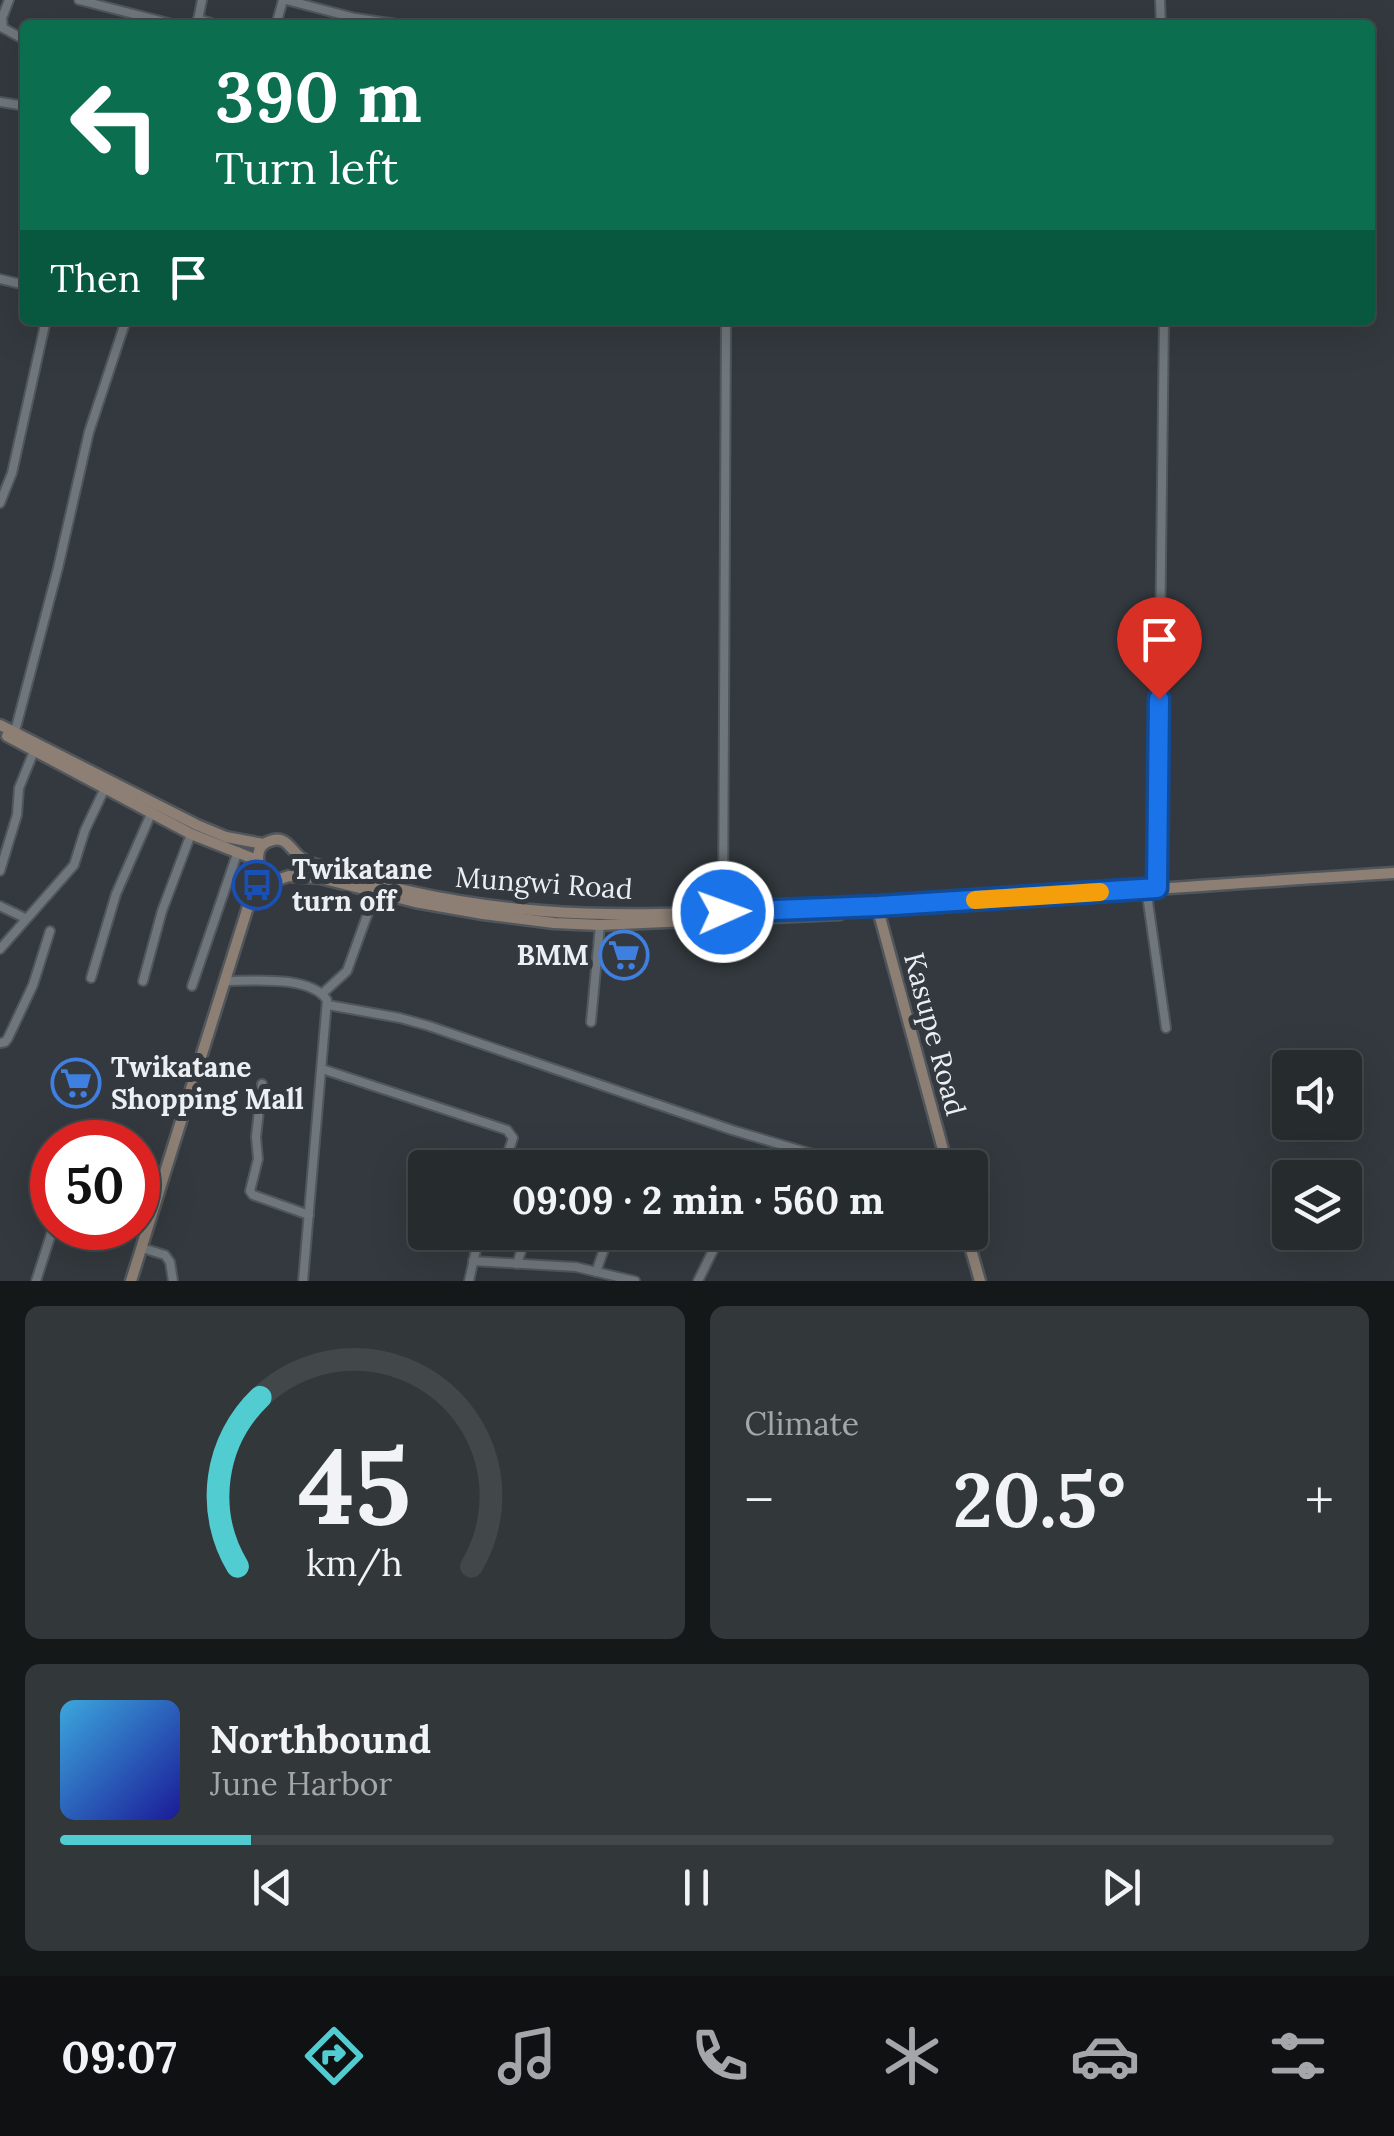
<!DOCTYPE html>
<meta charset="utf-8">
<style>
:root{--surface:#262b2e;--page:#32373a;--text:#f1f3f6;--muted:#a4a7aa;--line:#42474a;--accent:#51ccd1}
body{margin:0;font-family:Lora,serif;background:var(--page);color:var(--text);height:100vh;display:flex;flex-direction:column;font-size:38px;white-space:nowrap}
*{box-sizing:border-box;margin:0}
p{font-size:32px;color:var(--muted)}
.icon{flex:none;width:55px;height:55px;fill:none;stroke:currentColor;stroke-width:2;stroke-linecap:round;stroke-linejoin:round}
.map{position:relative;height:1281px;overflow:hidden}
.panel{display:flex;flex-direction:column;gap:25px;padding:25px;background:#151819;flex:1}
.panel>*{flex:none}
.hud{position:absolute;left:20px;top:20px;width:1355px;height:305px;border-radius:10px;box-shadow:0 10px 40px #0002,0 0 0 2px var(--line);background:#0b6e4f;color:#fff;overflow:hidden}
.buttons{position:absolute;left:1272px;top:1050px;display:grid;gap:20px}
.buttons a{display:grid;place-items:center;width:90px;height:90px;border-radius:10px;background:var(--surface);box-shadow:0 10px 40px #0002,0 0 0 2px var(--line);font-size:50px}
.speed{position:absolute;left:30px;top:1120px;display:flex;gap:20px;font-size:50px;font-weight:700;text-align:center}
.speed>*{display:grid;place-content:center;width:130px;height:130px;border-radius:50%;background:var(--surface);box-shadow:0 10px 40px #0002,0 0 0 2px var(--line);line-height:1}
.speed .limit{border:15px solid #d22;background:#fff;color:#111}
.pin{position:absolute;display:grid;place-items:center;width:85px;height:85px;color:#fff;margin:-102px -42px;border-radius:50% 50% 50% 0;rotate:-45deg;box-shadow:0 0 10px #0007}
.pin .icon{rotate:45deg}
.me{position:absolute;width:110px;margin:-55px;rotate:88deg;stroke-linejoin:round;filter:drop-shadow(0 0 8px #0008)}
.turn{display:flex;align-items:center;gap:35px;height:210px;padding:0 30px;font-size:45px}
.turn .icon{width:130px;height:130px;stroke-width:2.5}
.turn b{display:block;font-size:70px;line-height:85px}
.then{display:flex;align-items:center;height:95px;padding:0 30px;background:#0003;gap:20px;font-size:38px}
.big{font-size:75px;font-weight:700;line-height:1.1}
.panel .card{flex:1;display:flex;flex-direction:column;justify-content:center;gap:15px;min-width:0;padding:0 35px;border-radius:15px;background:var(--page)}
.panel .dial{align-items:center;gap:0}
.dial svg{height:260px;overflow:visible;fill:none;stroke:var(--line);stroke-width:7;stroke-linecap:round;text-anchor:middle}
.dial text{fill:var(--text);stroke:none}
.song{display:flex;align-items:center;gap:30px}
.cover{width:120px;height:120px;border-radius:15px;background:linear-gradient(135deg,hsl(200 70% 55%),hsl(240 70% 35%))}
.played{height:10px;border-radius:5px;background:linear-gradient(90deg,var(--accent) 15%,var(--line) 15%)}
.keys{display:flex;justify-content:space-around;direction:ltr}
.heat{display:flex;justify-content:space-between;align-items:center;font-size:55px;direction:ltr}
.panel .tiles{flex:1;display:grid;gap:25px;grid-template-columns:1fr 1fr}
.card:last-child{grid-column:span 2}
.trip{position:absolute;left:408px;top:1150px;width:580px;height:100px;border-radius:10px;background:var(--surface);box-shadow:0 10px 40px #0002,0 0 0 2px var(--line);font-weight:700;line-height:100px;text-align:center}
.tab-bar{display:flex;height:160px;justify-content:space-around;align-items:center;background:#0f1112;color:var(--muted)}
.tab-bar .icon{width:70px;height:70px}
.tab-bar .selected{color:var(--accent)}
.tab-bar b{font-size:45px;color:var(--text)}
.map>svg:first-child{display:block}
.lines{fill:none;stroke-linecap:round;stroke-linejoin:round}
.street-casing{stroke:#50565b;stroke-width:12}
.secondary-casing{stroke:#50565b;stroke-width:15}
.street{stroke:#6f767c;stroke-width:8}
.secondary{stroke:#8d7f74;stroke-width:10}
.route-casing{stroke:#114b97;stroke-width:25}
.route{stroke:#1a73e8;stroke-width:18}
.slow{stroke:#f59e0b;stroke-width:18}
.labels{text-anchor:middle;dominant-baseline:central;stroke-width:10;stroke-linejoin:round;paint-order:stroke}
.poi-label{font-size:28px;font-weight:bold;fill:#ebeff3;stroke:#33393e;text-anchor:start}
.street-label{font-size:28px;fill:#ebeff3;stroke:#33393e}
</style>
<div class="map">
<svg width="1394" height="1281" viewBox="0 0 1394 1281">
<rect width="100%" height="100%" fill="#33393e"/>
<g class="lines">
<g class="street-casing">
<g id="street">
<polyline points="9,0 2,18 3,28 25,40"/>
<polyline points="79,0 176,25"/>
<polyline points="286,0 355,18 403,25"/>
<polyline points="1160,0 1161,25"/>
<polyline points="198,19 217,25"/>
<polyline points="197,25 202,0"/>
<polyline points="276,25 283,0"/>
<polyline points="0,102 25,106"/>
<polyline points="0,279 25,285"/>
<polyline points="0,503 12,473 46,320"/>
<polyline points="14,735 58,568 89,432 126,320"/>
<polyline points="0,871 17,815 19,788 34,751"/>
<polyline points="1157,888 1164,320"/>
<polyline points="1147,895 1166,1028"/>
<polyline points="0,906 25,918"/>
<polyline points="723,912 726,320"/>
<polyline points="0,949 74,865 85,830 105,788"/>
<polyline points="91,978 116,894 151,814"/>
<polyline points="143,981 162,911 191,834"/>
<path d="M225 981C252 981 310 975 327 1000L303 1281"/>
<polyline points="192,986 238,851"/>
<polyline points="323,993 347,971 377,888"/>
<polyline points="328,1005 400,1018 429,1026 732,1130 836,1161 870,1168"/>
<polyline points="591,1022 600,925"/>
<polyline points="0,1043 5,1042 8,1038 33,985 50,931"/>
<polyline points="322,1069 507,1130 513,1138 503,1168"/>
<polyline points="262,1084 256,1137 258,1159 250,1191 253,1195 309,1215"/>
<polyline points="549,1168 549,1167"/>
<polyline points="142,1248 165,1255 170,1262 173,1281"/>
<polyline points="473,1261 576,1267 635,1281"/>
<polyline points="517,1264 527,1232"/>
<polyline points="596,1272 610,1232"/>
<polyline points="36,1281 53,1228"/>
<polyline points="469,1281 480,1232"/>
<polyline points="698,1281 722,1232"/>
</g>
</g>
<g class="secondary-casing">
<g id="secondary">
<polyline points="0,725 197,825 226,837 263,844"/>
<polyline points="7,736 191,834 257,860"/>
<polyline points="253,894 270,879 277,880 289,876 320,878 415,902 483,914 554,923 600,925 840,914"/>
<polyline points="877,906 948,1168"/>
<polyline points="966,1232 980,1281"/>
<path d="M131 1281 252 894C254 887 257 879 258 872 259 860 254 846 270 841 286 835 290 849 300 857 305 861 313 864 320 866 392 891 466 905 542 911 632 918 723 912 813 908 1007 901 1201 885 1394 873"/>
</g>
</g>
<use href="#street" class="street"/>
<use href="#secondary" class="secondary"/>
</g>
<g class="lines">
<g class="route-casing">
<polyline id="route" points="723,912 878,906 1157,888 1159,699"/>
</g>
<use href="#route" class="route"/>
<polyline class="slow" points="975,900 1100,892"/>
</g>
<defs>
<g id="bus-ring" transform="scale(2.5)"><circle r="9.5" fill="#33393e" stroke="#1a4fb4" stroke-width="1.5"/><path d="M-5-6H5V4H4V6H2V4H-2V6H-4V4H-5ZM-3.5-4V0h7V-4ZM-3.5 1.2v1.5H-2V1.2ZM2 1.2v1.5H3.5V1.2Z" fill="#1a4fb4"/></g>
<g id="supermarket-ring" transform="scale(2.5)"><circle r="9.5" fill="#33393e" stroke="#3f7fe0" stroke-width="1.5"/><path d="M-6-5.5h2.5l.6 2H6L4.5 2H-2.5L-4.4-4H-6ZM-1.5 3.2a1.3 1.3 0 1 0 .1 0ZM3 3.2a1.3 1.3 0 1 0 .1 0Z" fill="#3f7fe0"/></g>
</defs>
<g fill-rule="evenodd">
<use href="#bus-ring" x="257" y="885"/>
<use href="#supermarket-ring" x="624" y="955"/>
<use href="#supermarket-ring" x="76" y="1083"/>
</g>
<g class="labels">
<g class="poi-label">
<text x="292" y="869">Twikatane<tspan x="292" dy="32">turn off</tspan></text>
<text x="589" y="955" text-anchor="end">BMM</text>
<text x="111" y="1067">Twikatane<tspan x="111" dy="32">Shopping Mall</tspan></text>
</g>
<g class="street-label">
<text transform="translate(544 883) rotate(4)">Mungwi Road</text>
<text transform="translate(935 1034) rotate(75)">Kasupe Road</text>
</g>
</g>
</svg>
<div class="buttons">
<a><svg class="icon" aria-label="sound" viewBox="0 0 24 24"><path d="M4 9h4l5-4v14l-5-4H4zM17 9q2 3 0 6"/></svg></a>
<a><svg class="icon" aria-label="layers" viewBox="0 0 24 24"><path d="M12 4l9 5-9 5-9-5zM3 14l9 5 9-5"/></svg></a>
</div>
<div class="speed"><div class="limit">50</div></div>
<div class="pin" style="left:1159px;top:699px;background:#d93025"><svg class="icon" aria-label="arrive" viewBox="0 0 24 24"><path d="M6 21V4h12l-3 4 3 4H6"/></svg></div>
<svg class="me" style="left:723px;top:912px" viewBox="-20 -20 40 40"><circle r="17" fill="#1a73e8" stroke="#fff" stroke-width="3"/><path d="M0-11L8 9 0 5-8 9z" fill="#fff"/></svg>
<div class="trip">09:09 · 2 min · 560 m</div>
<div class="hud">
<div class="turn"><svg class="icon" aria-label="left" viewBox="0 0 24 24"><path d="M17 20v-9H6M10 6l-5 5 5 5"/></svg><div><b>390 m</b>Turn left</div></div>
<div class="then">Then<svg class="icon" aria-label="arrive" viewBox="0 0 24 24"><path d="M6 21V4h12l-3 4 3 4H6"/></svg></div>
</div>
</div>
<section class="panel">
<div class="tiles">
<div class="card dial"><svg viewBox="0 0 100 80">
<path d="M14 69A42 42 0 1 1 86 69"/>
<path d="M14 69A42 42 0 0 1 21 17" stroke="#51ccd1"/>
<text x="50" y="56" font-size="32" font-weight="700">45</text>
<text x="50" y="72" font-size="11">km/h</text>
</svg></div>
<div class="card"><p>Climate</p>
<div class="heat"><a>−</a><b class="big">20.5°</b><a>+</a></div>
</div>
<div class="card">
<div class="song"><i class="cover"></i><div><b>Northbound</b><p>June Harbor</p></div></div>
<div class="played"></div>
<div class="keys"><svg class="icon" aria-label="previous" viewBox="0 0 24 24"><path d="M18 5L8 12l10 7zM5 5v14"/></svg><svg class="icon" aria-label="pause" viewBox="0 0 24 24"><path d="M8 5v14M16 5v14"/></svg><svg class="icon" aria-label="next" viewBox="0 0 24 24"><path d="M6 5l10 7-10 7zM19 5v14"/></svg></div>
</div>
</div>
</section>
<nav class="tab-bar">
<b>09:07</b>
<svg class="icon selected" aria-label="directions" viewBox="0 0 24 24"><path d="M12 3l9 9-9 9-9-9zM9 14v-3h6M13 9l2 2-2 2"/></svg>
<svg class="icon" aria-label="music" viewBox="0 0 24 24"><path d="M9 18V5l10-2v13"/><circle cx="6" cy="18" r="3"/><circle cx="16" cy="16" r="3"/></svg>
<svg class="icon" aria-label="phone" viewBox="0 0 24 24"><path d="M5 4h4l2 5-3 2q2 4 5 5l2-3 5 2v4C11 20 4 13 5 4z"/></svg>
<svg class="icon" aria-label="climate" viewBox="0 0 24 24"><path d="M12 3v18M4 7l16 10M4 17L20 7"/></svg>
<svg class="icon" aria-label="car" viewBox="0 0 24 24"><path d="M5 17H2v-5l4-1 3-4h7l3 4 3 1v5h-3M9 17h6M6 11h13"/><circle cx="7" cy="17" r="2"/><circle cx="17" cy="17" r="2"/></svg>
<svg class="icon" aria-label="filters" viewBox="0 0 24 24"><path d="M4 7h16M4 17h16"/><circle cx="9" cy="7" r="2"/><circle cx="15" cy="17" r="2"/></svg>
</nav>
